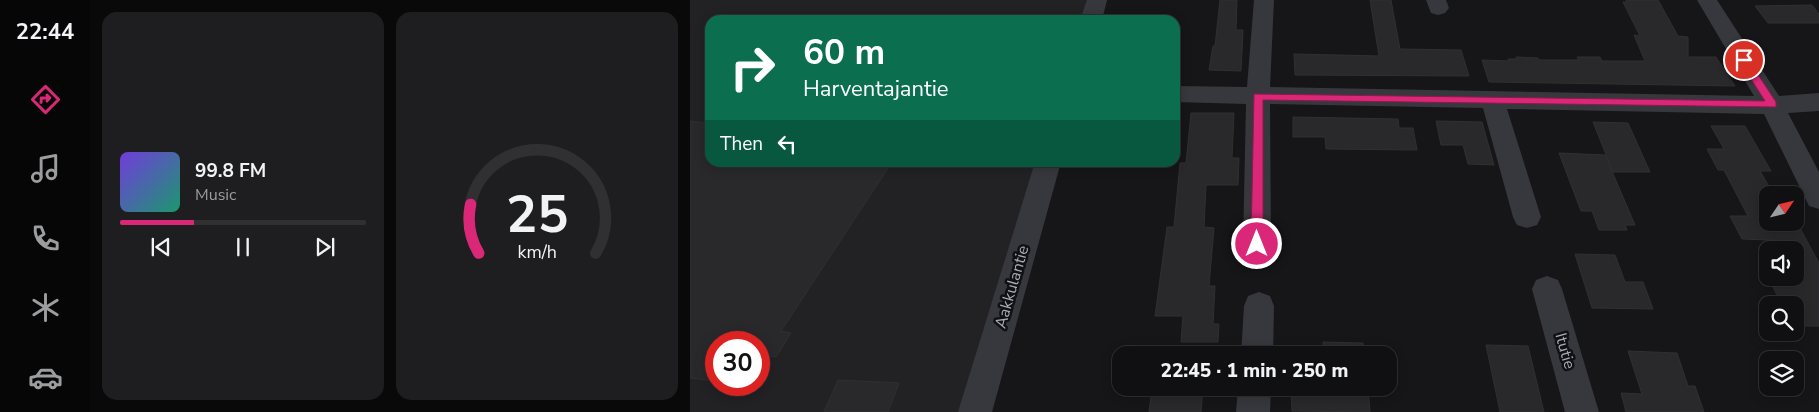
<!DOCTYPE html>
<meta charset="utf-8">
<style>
:root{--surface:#101012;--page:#1e1e20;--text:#f1f3f6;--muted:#9c9d9f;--line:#303032;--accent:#db2777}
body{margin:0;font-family:"Nunito Sans",sans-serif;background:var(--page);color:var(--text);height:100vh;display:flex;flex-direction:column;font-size:19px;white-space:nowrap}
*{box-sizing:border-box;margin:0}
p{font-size:16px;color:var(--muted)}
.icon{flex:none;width:28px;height:28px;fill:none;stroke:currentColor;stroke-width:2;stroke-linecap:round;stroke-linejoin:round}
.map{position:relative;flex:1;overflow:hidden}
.details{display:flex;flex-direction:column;gap:12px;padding:12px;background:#09090a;width:600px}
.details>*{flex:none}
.hud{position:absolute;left:15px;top:15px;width:475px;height:152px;border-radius:15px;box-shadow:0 2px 12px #0003,0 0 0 1px var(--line);background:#0b6e4f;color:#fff;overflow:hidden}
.needle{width:32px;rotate:55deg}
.fabs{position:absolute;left:1069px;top:186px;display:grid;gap:10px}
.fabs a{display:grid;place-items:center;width:45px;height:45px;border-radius:10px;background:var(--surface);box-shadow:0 2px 12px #0003,0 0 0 1px var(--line);font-size:25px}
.speed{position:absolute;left:15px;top:331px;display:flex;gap:10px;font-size:25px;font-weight:700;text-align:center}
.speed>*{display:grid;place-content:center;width:65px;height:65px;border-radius:50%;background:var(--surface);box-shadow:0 2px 12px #0003,0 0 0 1px var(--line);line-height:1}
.speed .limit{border:8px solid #d22;background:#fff;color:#111}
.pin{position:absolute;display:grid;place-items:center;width:42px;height:42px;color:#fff;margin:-21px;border:2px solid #fff;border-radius:50%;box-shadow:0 1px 5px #0007}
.me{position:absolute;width:55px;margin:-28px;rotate:0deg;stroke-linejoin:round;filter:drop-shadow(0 0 4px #0008)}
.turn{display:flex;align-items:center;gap:18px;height:105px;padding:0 15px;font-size:22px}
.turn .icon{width:65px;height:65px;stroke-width:2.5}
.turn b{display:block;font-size:35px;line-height:42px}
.then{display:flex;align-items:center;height:48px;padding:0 15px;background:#0003;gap:10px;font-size:19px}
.details .widget{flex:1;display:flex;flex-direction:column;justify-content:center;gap:8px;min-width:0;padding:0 18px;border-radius:15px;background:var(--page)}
.details .dial{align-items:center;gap:0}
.dial svg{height:130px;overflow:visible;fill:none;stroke:var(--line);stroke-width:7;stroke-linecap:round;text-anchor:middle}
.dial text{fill:var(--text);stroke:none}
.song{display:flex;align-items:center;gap:15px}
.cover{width:60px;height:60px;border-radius:8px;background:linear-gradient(135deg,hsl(260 70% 55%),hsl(160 70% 35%))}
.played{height:5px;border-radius:2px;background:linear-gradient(90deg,var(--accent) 30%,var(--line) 30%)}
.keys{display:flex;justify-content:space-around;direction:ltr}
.details .tiles{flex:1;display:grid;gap:12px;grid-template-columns:repeat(2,1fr)}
.trip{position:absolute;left:422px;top:346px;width:285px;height:50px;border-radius:15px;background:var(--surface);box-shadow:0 2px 12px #0003,0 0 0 1px var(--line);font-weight:800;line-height:50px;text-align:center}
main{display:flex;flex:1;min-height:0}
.menu{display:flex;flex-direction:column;width:90px;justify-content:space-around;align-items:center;background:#060607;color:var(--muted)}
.menu .icon{width:35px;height:35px}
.menu .selected{color:var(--accent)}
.menu b{font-size:22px;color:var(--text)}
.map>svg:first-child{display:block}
.built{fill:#222225;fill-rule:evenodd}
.building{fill:#29292c;stroke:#303034}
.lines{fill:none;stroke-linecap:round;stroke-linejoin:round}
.minor{fill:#37383d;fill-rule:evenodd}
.route{fill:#db2777;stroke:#8e194d}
.labels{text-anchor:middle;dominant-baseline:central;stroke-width:5;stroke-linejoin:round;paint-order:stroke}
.street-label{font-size:16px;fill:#a8adb8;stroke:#111113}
</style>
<main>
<nav class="menu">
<b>22:44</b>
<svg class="icon selected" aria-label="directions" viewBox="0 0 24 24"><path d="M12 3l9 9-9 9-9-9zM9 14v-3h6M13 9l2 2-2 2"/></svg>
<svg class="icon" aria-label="music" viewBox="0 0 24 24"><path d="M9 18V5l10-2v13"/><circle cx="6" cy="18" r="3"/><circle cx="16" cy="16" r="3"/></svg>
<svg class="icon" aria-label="phone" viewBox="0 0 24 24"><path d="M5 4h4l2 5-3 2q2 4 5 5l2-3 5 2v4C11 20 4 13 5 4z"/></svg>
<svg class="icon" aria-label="climate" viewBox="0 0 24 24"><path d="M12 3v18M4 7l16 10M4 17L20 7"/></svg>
<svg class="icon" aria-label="car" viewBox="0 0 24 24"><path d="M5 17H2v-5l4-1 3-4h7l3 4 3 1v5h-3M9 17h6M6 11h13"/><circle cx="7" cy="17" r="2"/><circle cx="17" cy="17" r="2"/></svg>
</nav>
<section class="details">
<div class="tiles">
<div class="widget">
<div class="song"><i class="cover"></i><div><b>99.8 FM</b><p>Music</p></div></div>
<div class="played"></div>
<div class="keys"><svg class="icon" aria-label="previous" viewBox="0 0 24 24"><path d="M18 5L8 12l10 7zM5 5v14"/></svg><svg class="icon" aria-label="pause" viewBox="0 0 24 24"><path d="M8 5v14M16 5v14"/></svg><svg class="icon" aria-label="next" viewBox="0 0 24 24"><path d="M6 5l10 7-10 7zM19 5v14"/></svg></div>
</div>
<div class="widget dial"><svg viewBox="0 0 100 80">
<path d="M14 69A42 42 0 1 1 86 69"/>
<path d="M14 69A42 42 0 0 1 9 39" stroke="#db2777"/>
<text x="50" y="56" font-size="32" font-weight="700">25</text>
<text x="50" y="72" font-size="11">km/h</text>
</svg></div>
</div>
</section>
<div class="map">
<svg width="1129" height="412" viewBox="0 0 1129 412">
<rect width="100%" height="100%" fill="#161618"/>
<path class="built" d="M0 0H407L401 20H20V162L358 163 285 412H0ZM26 342H69V385H26Z"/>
<g class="building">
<polygon points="530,0 547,0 546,30 553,30 551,71 519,70 523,46 525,46"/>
<polygon points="680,0 701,0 710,49 771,50 779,76 605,75 604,54 689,56"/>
<polygon points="936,0 968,0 988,36 998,37 998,57 1026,57 1045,86 799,82 792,60 819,61 818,59 827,59 826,57 848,58 849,60 889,60 887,57 910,57 912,61 955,61 944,35 950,36 933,2 937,2"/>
<polygon points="1122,5 1129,14 1129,23 1078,23 1065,6"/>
<polygon points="501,113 544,113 542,158 549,158 548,185 516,185 514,227 524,228 519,286 525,286 523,324 529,324 528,342 491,342 493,316 465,316 477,227 484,227 490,163 496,163"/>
<polygon points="603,117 708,119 709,128 723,128 727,150 636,149 635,137 603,137"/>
<polygon points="0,121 20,124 20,162 202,162 91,331 101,333 86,357 76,355 69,366 69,342 26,342 26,381 0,378"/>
<polygon points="746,121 792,122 804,165 778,164 773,145 751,145"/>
<polygon points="903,122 938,123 960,172 923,172"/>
<polygon points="1021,126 1055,126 1081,171 1070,171 1084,195 1078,195 1078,222 1100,222 1105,232 1105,219 1129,263 1129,326 1105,326 1105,305 1092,305 1082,285 1107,285 1105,281 1105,241 1052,239 1040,216 1058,216 1034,170 1028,170 1017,149 1034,149"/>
<polygon points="869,153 915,155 945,225 935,225 937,230 909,230 902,211 891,211"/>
<polygon points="885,254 925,255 935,282 953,282 963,309 902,308"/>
<polygon points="633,342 673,343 674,355 633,355"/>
<polygon points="796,345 838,346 854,412 810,412"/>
<polygon points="938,351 987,353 998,386 1005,386 1014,412 936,412 931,393 952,394"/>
<polygon points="148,380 209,383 198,412 134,412"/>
<polygon points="462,388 513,388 511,412 459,412"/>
<polygon points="601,388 678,388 680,412 602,411"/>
</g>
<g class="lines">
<g class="minor">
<polygon points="397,0 417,0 412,20 390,20"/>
<polygon points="564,0 584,0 580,87 1064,96 1007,0 1027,0 1089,96 1129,93 1129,111 1098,113 1129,172 1129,209 1119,206 1074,114 817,109 851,217 847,225 837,228 827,225 823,217 793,108 580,104 581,244 577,253 567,256 557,253 553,244 556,104 485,102 485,86 557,87"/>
<polygon points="736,0 756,0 759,8 755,13 748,15 741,13"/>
<polygon points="345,162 371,162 302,412 268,412"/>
<polygon points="857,276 868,280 872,289 909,412 875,412 842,289 846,280"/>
<polygon points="569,292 580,296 584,306 583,355 551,355 554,306 558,296"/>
<polygon points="548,388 581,388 580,412 546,412"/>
</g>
</g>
<polygon class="route" points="1054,57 1057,58 1086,102 1086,107 573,100 573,244 567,249 561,244 564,94 1075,101 1049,60"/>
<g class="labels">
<g class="street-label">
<text transform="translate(322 287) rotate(-74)">Aakkulantie</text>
<text transform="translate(875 351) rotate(74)">Itutie</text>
</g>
</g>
</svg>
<div class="fabs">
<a><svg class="needle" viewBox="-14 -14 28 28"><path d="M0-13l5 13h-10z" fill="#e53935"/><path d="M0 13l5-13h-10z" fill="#9c9d9f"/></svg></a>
<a><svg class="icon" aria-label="sound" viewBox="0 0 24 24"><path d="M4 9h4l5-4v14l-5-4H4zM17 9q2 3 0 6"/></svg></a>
<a><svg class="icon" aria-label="search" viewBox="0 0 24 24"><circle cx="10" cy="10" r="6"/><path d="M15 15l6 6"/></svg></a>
<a><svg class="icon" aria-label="layers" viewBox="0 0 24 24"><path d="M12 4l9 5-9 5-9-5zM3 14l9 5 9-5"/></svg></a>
</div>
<div class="speed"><div class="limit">30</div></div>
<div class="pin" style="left:1054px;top:60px;background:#d93025"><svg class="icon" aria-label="arrive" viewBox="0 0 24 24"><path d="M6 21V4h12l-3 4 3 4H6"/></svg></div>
<svg class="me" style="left:567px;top:244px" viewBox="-20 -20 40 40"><circle r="17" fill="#db2777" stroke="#fff" stroke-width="3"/><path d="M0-11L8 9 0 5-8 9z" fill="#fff"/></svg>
<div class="trip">22:45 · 1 min · 250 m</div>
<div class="hud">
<div class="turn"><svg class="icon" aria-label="right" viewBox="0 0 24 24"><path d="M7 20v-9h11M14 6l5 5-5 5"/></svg><div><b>60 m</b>Harventajantie</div></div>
<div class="then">Then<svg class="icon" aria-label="left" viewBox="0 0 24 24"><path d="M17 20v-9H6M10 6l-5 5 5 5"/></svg></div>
</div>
</div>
</main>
